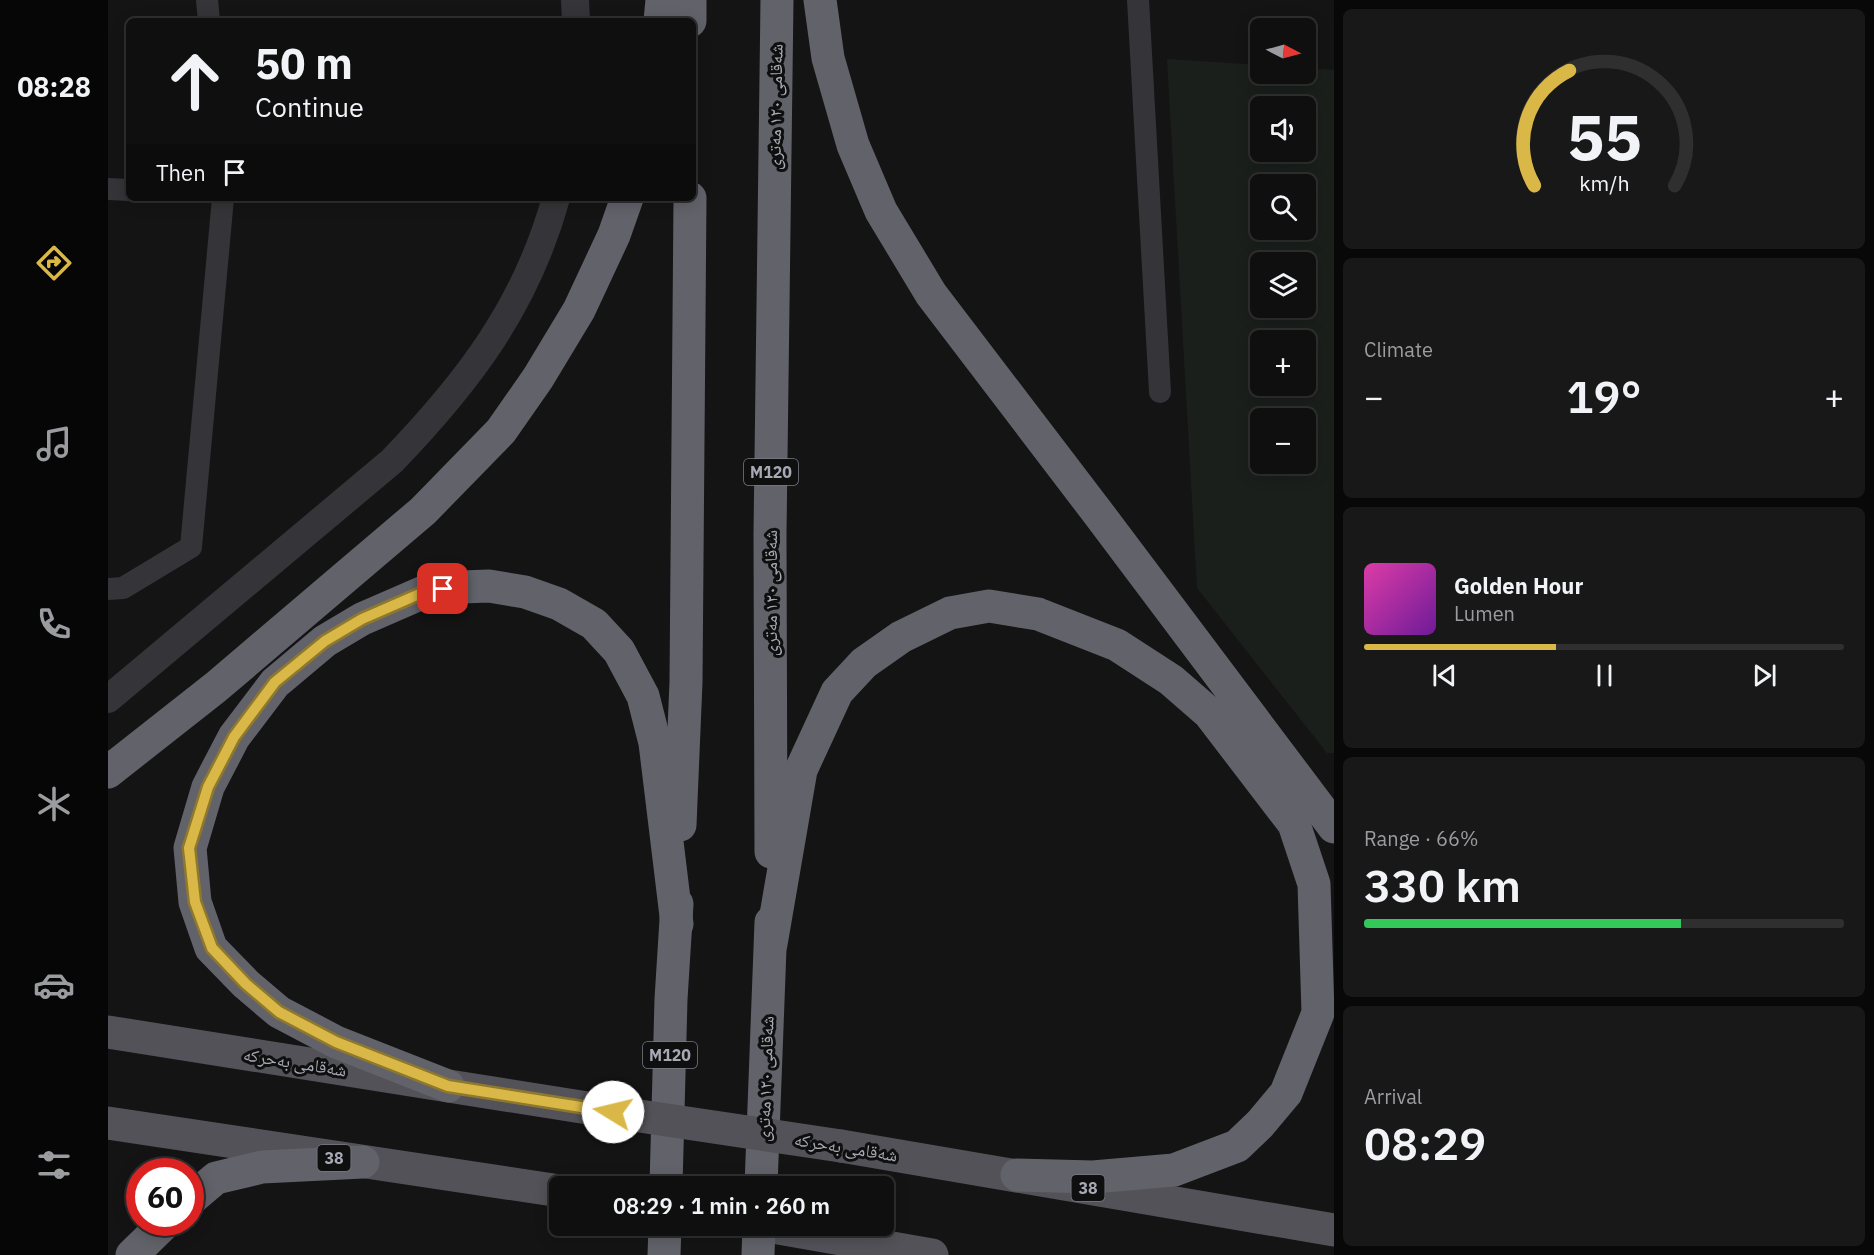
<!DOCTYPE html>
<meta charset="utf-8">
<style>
:root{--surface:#0f0f10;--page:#181819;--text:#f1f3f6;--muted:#9b9c9f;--line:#2f2f30;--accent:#dab847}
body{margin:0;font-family:"IBM Plex Sans","Noto Naskh Arabic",sans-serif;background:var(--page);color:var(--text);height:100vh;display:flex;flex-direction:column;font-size:22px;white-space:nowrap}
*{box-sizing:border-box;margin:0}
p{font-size:20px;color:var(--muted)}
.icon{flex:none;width:33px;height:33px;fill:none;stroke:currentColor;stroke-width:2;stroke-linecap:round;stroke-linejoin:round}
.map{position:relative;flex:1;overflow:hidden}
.side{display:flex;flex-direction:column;gap:9px;padding:9px;background:#080809;width:540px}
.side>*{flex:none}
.hud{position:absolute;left:18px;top:18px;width:570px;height:183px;border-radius:9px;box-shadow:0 3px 15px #0003,0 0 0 2px var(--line);background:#0f0f10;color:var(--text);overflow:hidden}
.needle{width:39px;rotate:96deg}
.tools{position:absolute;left:1142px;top:18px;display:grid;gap:12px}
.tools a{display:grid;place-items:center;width:66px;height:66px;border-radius:9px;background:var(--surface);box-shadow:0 3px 15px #0003,0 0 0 2px var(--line);font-size:30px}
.speed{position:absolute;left:18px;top:1158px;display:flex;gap:12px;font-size:30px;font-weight:700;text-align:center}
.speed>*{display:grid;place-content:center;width:78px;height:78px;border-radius:50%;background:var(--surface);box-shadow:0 3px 15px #0003,0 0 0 2px var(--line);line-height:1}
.speed .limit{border:9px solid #d22;background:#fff;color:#111}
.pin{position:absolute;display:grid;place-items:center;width:51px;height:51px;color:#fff;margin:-26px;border-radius:12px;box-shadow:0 3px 9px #0006}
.me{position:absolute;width:66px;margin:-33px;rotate:279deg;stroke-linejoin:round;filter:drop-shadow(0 0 4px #0008)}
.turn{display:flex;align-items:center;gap:21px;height:126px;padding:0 30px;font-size:27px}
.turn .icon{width:78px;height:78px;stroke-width:2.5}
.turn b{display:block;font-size:42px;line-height:51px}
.then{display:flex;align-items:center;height:57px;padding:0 30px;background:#0003;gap:12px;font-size:22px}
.big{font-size:45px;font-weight:600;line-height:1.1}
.side .widget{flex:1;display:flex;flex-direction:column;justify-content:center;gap:9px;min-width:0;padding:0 21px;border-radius:9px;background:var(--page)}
.side .dial{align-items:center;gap:0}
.dial svg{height:156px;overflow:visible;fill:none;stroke:var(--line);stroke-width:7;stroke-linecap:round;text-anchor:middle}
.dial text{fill:var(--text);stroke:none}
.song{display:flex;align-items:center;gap:18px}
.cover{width:72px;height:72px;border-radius:9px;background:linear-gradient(135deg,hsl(320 70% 55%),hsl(280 70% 35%))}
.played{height:6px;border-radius:3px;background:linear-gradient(90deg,var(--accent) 40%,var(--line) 40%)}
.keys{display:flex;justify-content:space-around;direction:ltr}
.heat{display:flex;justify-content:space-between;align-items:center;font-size:33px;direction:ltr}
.charge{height:9px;border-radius:4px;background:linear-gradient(90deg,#34c759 66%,var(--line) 0)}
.trip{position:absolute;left:441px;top:1176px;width:345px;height:60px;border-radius:9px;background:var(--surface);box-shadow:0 3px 15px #0003,0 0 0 2px var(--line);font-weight:600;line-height:60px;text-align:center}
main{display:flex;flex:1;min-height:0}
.dock{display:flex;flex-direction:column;width:108px;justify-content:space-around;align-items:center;background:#060606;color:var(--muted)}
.dock .icon{width:42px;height:42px}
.dock .on{color:var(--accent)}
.dock b{font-size:27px;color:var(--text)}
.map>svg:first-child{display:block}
.green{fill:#1a1f1c;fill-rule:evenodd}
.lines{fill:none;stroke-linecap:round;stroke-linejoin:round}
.minor{stroke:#353539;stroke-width:22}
.tertiary{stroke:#353539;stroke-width:28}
.primary{stroke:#525258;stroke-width:33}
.motorway{stroke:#62636a;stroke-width:33}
.primary-bridge{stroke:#525258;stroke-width:33}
.route-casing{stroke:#8e782e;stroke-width:15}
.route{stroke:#dab847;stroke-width:10}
.labels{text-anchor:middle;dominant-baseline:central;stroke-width:6;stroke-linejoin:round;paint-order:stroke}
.shield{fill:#0f0f10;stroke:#797c83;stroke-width:1.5}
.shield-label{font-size:16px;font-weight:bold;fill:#a7aab4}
.street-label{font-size:18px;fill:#a7aab4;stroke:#0f0f10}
</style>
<main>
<nav class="dock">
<b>08:28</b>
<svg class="icon on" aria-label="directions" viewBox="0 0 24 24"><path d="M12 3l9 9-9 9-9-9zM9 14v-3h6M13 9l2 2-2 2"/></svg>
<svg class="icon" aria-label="music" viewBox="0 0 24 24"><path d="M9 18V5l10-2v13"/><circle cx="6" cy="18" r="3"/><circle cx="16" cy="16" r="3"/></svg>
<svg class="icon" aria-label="phone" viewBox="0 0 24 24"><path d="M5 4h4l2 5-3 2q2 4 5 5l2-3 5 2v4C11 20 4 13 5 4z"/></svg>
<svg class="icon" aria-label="climate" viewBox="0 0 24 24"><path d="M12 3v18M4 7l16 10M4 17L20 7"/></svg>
<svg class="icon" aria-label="car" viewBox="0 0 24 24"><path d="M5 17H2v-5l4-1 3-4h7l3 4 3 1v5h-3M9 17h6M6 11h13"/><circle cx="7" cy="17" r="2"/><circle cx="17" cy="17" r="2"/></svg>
<svg class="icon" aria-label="filters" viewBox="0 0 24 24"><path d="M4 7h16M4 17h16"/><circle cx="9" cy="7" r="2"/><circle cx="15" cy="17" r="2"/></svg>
</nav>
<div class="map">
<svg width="1226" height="1255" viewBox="0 0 1226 1255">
<rect width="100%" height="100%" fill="#141415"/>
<path class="green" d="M1059 59 1152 65V74H1197V68L1226 70V753H1219L1089 588ZM1152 106H1197V152H1152ZM1152 184H1197V230H1152ZM1152 262H1197V308H1152ZM1152 340H1197V386H1152ZM1152 418H1197V464H1152Z"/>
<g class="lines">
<g class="minor">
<polyline points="99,0 101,21"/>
<polyline points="1030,0 1052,392"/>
<polyline points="0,189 21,190"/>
<polyline points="0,589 15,588 83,547 115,198"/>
</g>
<g class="tertiary">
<polyline points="467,0 468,21"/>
<path d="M0 699 284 461C361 381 418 306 448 198"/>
</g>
<g class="primary">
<polyline points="0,1032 505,1112"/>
<polyline points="0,1123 452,1191"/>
<polyline points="733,1146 1226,1230"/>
<polyline points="659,1226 824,1255"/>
</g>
<g class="motorway">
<polyline points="582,0 582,21"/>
<polyline points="712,0 720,58 745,145 773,211 823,294 993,517 1226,827"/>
<polyline points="552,21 554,0"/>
<polyline points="0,772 108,687 315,511 393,431 430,378 471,310 506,235 519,198"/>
<polyline points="572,825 578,682 582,198"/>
<polyline points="663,852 662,534 669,0"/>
<polyline points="663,944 693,770 729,692 756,663 793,637 842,613 881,606 930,614 1009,645 1063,680 1101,713 1186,824 1206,884 1210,1013 1178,1093 1152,1124 1129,1146 1066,1170 985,1177 909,1175"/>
<polyline points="340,1086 228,1042 171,1012 138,984 103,948 87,902 82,848 100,787 126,737 167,683 217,641 254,619 316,592 354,587 381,586 417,592 451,604 486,624 511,651 535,696 547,743 569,924"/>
<polyline points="558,1186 563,999 569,904"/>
<polyline points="653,1186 663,922"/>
<polyline points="82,1200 108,1178 154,1167 255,1162"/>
<polyline points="24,1255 58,1222"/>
<polyline points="556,1255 557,1226"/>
<polyline points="650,1255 651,1226"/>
</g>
<polyline class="primary-bridge" points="505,1112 733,1146"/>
</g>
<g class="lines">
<g class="route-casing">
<polyline id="route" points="335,589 316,592 254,619 217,641 167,682 126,737 100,787 81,848 87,902 104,948 138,984 171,1012 228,1042 340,1086 505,1112"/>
</g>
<use href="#route" class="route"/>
</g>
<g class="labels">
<g class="shield">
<rect x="636" y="459" width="54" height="26" rx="4.5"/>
<rect x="535" y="1042" width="54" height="26" rx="4.5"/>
<rect x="209.5" y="1145" width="33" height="26" rx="4.5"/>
<rect x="963.5" y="1175" width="33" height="26" rx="4.5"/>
</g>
<g class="shield-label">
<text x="663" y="472">M120</text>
<text x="562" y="1055">M120</text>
<text x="226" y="1158">38</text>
<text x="980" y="1188">38</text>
</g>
<g class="street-label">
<text transform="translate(667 107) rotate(-89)">شەقامی ١٢٠ مەتری</text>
<text transform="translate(662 593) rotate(-90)">شەقامی ١٢٠ مەتری</text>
<text transform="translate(187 1062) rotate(9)">شەقامی بەحرکە</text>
<text transform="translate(657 1079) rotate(-88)">شەقامی ١٢٠ مەتری</text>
<text transform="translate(738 1147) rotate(9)">شەقامی بەحرکە</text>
</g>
</g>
</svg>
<div class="tools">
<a><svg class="needle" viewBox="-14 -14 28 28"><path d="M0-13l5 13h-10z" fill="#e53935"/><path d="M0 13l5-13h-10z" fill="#9b9c9f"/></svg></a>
<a><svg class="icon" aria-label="sound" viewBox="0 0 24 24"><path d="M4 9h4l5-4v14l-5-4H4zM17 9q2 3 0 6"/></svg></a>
<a><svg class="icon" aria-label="search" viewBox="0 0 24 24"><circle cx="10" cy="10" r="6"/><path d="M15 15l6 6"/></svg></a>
<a><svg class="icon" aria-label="layers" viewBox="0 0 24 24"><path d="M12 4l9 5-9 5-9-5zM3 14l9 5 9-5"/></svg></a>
<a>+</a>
<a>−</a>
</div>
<div class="speed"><div class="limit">60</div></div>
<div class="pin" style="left:335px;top:589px;background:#d93025"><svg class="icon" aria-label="arrive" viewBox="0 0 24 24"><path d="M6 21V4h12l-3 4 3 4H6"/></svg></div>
<svg class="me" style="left:505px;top:1112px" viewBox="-20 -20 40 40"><circle r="19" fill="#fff"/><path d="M0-13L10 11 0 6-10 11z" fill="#dab847"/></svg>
<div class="trip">08:29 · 1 min · 260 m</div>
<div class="hud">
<div class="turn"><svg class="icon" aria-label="ahead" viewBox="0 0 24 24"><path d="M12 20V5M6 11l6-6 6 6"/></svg><div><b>50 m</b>Continue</div></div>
<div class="then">Then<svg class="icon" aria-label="arrive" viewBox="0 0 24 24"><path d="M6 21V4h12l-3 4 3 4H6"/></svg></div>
</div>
</div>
<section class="side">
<div class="widget dial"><svg viewBox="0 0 100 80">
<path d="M14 69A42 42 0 1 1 86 69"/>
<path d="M14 69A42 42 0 0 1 32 10" stroke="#dab847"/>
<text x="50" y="56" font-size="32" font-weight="700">55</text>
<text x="50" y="72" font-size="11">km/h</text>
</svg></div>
<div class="widget"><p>Climate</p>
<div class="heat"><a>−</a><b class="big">19°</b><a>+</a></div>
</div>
<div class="widget">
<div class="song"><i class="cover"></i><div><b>Golden Hour</b><p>Lumen</p></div></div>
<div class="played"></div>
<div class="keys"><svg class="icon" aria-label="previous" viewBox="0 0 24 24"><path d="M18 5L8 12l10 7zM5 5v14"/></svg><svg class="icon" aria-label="pause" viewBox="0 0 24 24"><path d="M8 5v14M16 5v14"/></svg><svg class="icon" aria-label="next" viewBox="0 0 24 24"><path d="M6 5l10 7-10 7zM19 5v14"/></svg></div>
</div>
<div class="widget"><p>Range · 66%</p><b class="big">330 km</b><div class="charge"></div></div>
<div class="widget"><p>Arrival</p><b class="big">08:29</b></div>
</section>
</main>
